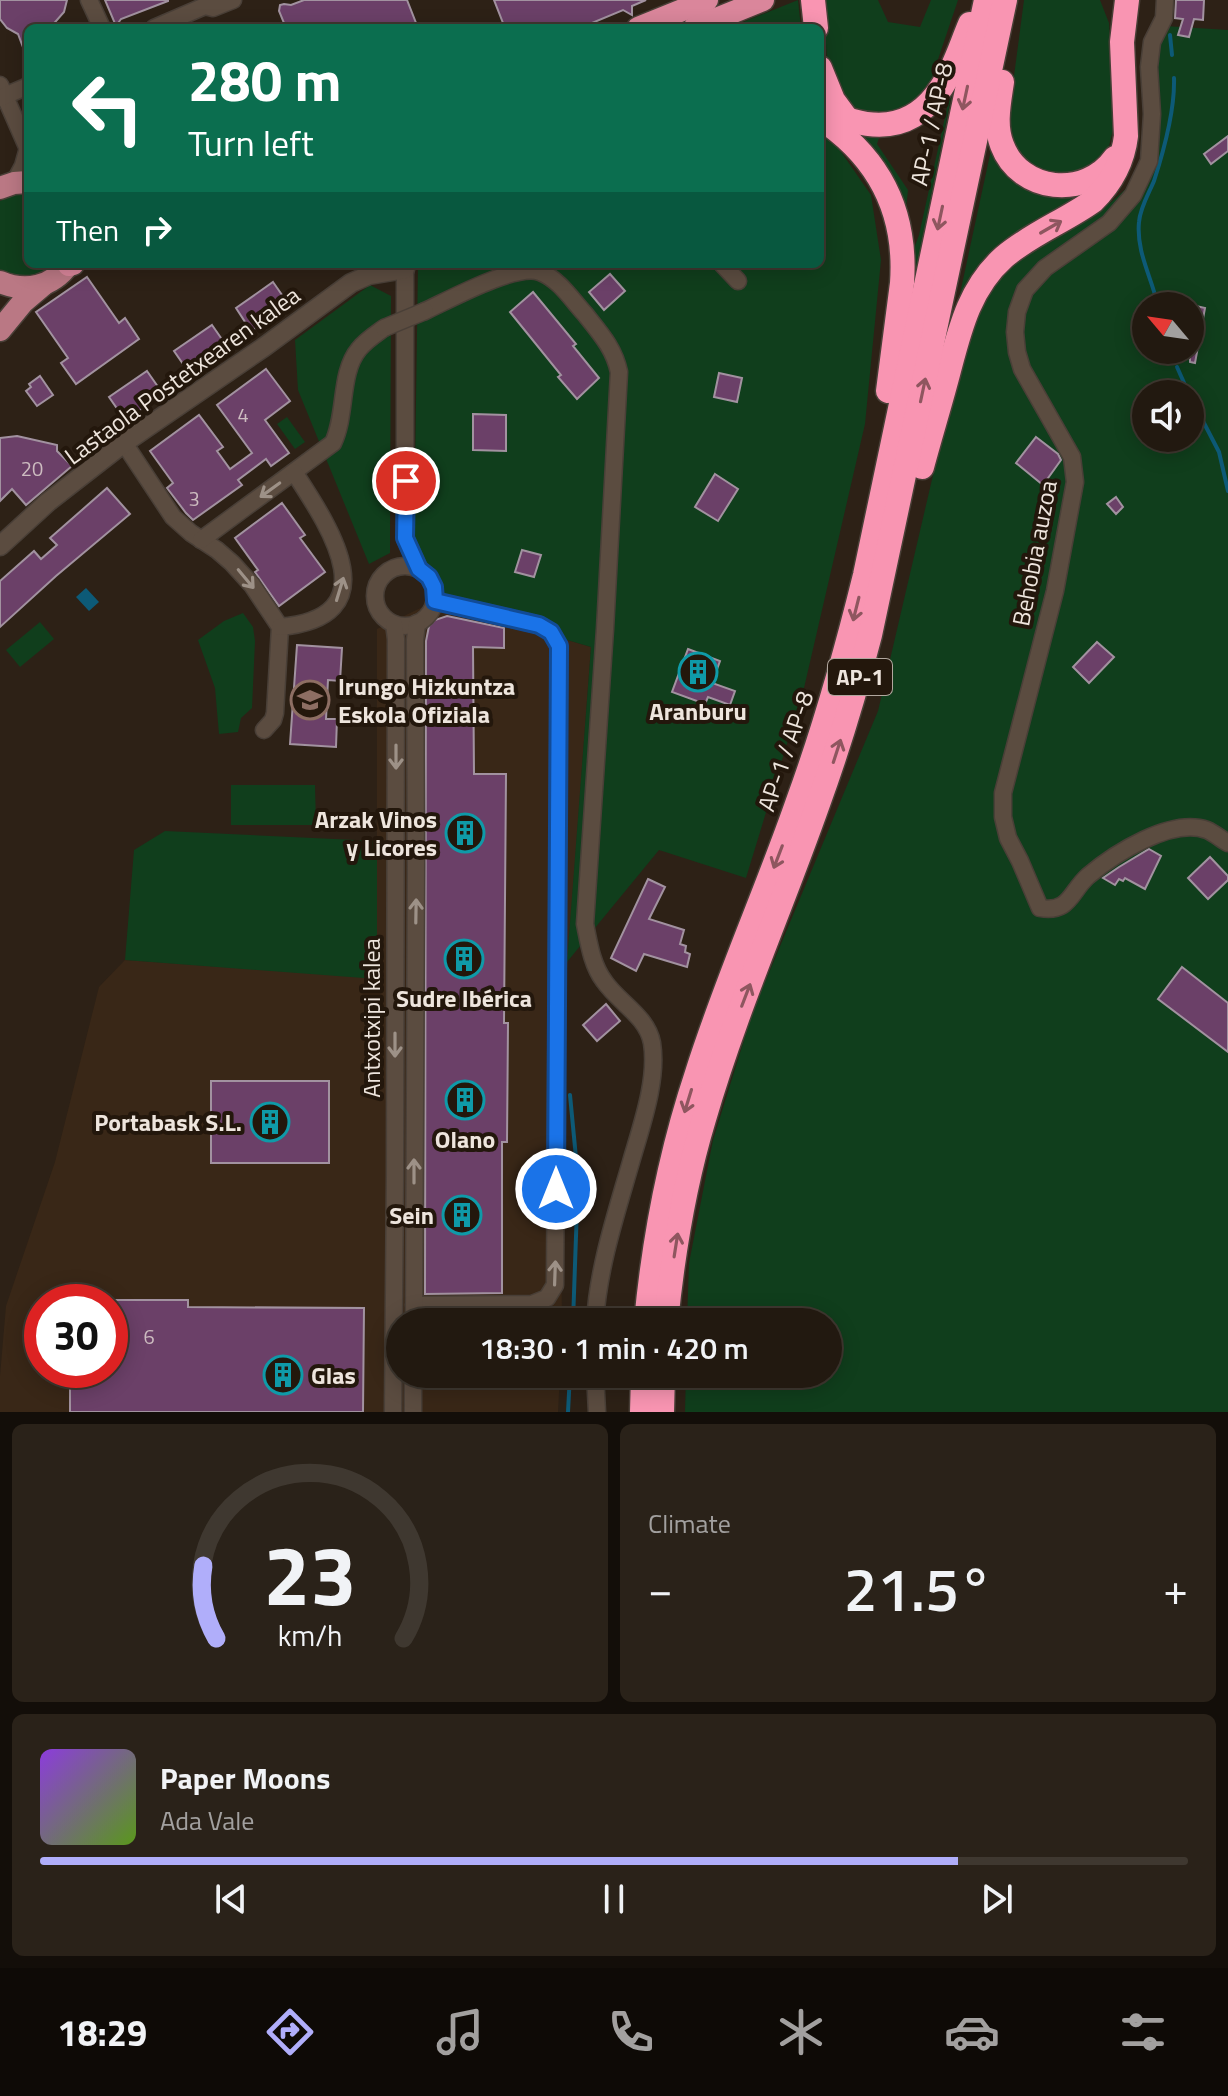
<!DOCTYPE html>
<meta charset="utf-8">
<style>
:root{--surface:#221910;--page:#2a2219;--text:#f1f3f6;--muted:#a2a09f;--line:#3f3830;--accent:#b0aefa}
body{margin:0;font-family:"Titillium Web",sans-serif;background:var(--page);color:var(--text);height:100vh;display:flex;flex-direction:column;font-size:30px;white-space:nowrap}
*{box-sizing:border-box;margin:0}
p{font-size:26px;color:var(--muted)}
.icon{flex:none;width:44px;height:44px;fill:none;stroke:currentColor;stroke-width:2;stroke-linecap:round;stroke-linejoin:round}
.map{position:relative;height:1412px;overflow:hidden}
.details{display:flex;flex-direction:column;gap:12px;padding:12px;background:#130e09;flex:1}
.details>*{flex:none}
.top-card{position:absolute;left:24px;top:24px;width:800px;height:244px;border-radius:12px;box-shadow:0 4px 20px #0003,0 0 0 2px var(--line);background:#0b6e4f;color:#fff;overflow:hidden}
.needle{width:52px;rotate:299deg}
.buttons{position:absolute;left:1132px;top:292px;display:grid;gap:16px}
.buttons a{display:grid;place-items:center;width:72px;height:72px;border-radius:50%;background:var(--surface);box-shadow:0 4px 20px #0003,0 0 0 2px var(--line);font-size:40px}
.speed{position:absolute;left:24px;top:1284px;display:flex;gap:16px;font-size:40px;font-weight:700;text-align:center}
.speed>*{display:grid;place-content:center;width:104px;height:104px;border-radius:50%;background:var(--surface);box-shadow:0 4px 20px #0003,0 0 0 2px var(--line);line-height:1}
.speed .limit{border:12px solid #d22;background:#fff;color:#111}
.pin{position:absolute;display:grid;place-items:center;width:68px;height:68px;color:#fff;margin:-34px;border:4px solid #fff;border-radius:50%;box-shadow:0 2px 8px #0007}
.me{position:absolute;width:88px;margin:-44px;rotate:0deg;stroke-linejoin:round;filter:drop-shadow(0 0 6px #0008)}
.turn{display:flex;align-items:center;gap:28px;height:168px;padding:0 32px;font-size:36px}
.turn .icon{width:104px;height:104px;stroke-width:2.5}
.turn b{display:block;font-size:56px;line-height:68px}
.then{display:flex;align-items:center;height:76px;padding:0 32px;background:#0003;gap:16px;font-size:30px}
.big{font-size:60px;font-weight:600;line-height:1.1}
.details .card{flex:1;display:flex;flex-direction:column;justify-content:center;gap:12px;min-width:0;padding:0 28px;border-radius:12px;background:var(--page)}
.details .dial{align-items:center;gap:0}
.dial svg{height:208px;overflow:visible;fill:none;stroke:var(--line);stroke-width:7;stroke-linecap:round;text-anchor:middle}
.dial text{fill:var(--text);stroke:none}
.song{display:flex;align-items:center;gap:24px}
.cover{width:96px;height:96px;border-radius:12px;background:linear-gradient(135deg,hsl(270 70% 55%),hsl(90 70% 35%))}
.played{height:8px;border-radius:4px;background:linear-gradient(90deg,var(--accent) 80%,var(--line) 80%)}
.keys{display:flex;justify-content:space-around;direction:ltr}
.heat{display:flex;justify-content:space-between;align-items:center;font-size:44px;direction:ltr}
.details .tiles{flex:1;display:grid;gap:12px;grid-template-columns:1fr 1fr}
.card:last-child{grid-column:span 2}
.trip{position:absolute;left:386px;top:1308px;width:456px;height:80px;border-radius:40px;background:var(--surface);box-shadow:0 4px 20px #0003,0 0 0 2px var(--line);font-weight:600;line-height:80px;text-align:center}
.tabs{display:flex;height:128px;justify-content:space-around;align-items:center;background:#0e0a06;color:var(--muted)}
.tabs .icon{width:56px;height:56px}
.tabs .active{color:var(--accent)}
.tabs b{font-size:36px;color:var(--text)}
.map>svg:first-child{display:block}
.built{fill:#392717;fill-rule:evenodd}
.green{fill:#103e1c;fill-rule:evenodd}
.water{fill:#0d5a77}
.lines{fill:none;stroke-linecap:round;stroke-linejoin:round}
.stream{stroke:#0d5a77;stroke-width:4}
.building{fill:#6b4068;stroke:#a292a0;stroke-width:2}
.minor-casing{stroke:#493f37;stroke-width:19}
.tertiary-casing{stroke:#493f37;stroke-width:21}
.primary-casing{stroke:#493f37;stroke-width:25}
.trunk-casing{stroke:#493f37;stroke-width:25}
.motorway-casing{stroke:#493f37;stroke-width:27}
.minor{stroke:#5b4c40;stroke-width:16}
.tertiary{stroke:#5b4c40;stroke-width:18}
.primary{stroke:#ba7884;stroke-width:22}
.trunk{stroke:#da869b;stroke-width:22}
.motorway{stroke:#f995b2;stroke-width:24}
.minor-bridge-casing{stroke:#493f37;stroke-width:19;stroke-linecap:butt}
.minor-bridge{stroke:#5b4c40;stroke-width:16}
.oneway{stroke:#8e565f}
.oneway2{stroke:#9d9187}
.route-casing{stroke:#114b97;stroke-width:20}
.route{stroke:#1a73e8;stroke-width:14}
.labels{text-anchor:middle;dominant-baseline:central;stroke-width:8;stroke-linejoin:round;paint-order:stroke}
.number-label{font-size:20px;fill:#cdbcc0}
.shield{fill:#23170c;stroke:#b1a79e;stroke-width:2}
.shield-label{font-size:22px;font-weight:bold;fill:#eee5dd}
.street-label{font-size:24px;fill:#eee5dd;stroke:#23170c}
.poi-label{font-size:24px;font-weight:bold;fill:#eee5dd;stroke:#23170c}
</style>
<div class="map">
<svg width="1228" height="1412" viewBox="0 0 1228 1412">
<rect width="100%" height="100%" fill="#2d2116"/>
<path class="built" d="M435 601 591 647 559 1077 562 1322H400V1374H560L558 1412H0V1376L6 1306 55 1162 99 987 125 960 377 978V629ZM42 1302H110V1370H42Z"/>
<g class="green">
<polygon points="798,0 801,28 727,28 728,28"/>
<polygon points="823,0 878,0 888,22 920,27 931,0 958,0 923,104 879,122 844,106 827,59"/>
<polygon points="1024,0 1100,0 1109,23 1111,59 1113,117 1113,130 1109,146 1101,159 1090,171 1046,178 1015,149 1009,114"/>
<path d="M1165 26 1228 30V1412H685L686 1374H828V1322H687L689 1263 713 1140 753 1011 878 711 958 368 995 276 1110 203 1147 170 1150 48ZM1146 306H1190V350H1146ZM1146 394H1190V438H1146Z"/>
<polygon points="953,88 914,281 912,283 909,262 919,235 947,108 945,94"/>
<polygon points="820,129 828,133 871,195 881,260 865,424 804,688 746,878 659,850 567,962 591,647 435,601 414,539 418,264 820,264"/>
<polygon points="881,132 877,144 908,190 905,219 887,173 862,134"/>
<polygon points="991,150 995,150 1033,191 1058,198 1078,196 1078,201 990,257 958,303"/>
<path d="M17 193H28V264H56C38 277 20 282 0 270V201Z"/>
<polygon points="370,285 391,296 390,553 369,564 298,390 295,340"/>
<polygon points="287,417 305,442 295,449 277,424"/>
<polygon points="243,613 253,627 255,641 252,708 241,718 238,732 219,734 215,688 198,640 224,621"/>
<polygon points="40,622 54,639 20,667 6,650"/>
<polygon points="231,785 315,785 316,825 231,825"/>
<polygon points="165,831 377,841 377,979 125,960 134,850"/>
</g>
<polygon class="water" points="86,588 99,602 89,611 76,597"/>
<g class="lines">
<g class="stream">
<polyline points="1170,35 1172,55"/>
<path d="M1158 306C1152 278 1136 252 1139 222 1140 208 1149 193 1154 181 1164 150 1175 110 1174 78"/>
<polyline points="1170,350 1171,352"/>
<polyline points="1177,367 1189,394"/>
<polyline points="1190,396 1219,452 1228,491"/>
<polyline points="570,1095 578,1179 573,1322"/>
<polyline points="568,1412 570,1374"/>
</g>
</g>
<g class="building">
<polygon points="0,0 67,0 64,12 50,28 28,28 27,58 18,34 7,28 0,19"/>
<polygon points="105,0 168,0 168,1 121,19 116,26"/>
<polygon points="304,0 407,0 418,28 286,28 279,11 280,5 284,4 291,5"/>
<polygon points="494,0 646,0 632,6 632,15 623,10 580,28 505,28"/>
<polygon points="1176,0 1204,0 1203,20 1194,19 1189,37 1178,35 1183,19 1175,18"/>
<polygon points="1228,136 1228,151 1211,164 1204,154"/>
<polygon points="610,274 625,291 604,310 589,292"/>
<polygon points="87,277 119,323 125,318 139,339 76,384 61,363 68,358 36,312"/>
<polygon points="273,282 289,305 251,331 236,308"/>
<polygon points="533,292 576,344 573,346 599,378 577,399 558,377 561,375 510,312"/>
<polygon points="1196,306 1205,308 1195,363 1190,362 1190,307"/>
<polygon points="212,325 228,348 190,374 174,351"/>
<polygon points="266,369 290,401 265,420 289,453 271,466 266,459 238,480 242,485 193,520 186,513 167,488 173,483 150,451 199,415 223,447 217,451 230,469 252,453 217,405"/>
<polygon points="147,371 163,394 125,420 109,397"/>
<polygon points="719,373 742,378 737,402 714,397"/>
<polygon points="40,376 53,395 37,406 26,391 31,387 29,384"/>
<polygon points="473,414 506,415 506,451 473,450"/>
<polygon points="17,436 57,445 57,451 72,466 26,505 12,489 0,501 0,438"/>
<polygon points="1036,437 1058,454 1061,460 1043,485 1016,463"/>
<polygon points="715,474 738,489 718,521 695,507"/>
<polygon points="107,488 130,514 56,576 0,627 0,581 34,551 41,559 57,545 50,538"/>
<polygon points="1116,497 1123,507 1116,514 1107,504"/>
<polygon points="282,503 305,535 300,538 325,572 279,606 255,572 258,570 235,538"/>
<polygon points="522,550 541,555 534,577 515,572"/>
<polygon points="447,616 504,628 504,648 473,647 474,774 506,774 504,1023 508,1023 507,1142 502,1142 502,1293 425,1294 426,641 429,626 435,620"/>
<polygon points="1097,642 1114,657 1089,683 1073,667"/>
<polygon points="297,645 342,648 340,681 328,680 326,719 337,719 336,747 290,744"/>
<polygon points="688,649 720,661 712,683 735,691 730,705 708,697 705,704 672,692"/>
<polygon points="1149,849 1161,856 1145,889 1125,878 1123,881 1119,879 1115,885 1103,878 1119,867"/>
<polygon points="1210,857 1228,876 1228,880 1208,899 1188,878"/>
<polygon points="648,879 665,887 649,919 684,930 680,944 686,946 685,952 690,954 687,967 644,954 636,971 611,958"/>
<polygon points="1182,967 1228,1003 1228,1052 1158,999"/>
<polygon points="606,1004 620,1021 597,1041 583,1025"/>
<rect x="211" y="1081" width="118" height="82"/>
<polygon points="110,1300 188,1300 188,1307 364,1308 363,1412 70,1412 70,1370 110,1370"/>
</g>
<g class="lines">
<g class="minor-casing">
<g id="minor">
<polyline points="89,0 102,28"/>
<path d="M1165 0 1164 18 1152 42 1149 67 1152 114 1149 161 1133 195 1109 223 1045 268 1025 290 1017 312 1015 332 1017 352 1022 369 1072 457 1075 482 1055 591 1003 793V817L1008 838 1020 861 1040 908C1070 913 1070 892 1088 876 1114 854 1171 817 1207 830 1214 833 1221 839 1228 843"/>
<polyline points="154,28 205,6 213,8 233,0"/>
<polyline points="0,85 28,149"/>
<polyline points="0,98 28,86"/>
<polyline points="14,183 23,166 28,148"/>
<polyline points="722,264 738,281"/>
<polyline points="405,269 405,538 419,569"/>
<path d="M425 311C449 300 516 263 540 272 559 279 572 300 585 314 600 333 614 348 619 372L605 629 585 924C589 944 592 965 604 981 619 1003 647 1016 652 1043 658 1080 641 1127 631 1162 616 1214 598 1268 595 1322"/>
<polyline points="124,443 173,517 191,533 217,550 232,563 252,585 280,627 275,713 273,720 264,730"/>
<path d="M201 540 333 443C347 414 339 373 359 349 366 340 376 334 384 328"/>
<circle cx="405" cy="596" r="30"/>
<path d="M280 627C391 617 329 526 294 472"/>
<polyline points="414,1305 532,1304 547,1298 555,1285 559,646 551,632 539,625 435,601"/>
<polyline points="414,1322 416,865 415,640 417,623"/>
<polyline points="595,1374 597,1412"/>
<polyline points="393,1412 395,1177 396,639 394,624"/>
<polyline points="413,1412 413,1374"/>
</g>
</g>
<g class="tertiary-casing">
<polyline id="tertiary" points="0,546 48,502 124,443 264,347 351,283 369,275 405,269 406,264"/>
</g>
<g class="primary-casing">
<g id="primary">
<polyline points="0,188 14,183 28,182"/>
<path d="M0 282C26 293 52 287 69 264"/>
<polyline points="0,330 23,302 43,285"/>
</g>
</g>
<g class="trunk-casing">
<g id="trunk">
<polyline points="638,28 707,0"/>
<polyline points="694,28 763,0"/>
<polyline points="69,265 73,264"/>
</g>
</g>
<g class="motorway-casing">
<g id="motorway">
<polyline points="813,0 816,28"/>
<polyline points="820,68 833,100 847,119"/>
<path d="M1002 82C999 103 994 125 1002 145 1020 193 1086 199 1115 158"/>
<path d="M824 110C868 131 911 134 941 88 954 69 961 45 970 24"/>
<path d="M820 118C879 157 907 212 902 283L888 391"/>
<path d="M922 467C930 437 939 408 947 378 959 333 968 289 1004 257 1031 234 1065 221 1093 201 1112 182 1123 162 1126 136L1122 42 1127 0"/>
<path d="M646 1322C654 1237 670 1154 697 1073 726 981 766 893 798 801 825 727 846 652 865 575L986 0"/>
<path d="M666 1322C673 1253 684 1185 704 1119 735 1012 781 909 818 804 838 749 855 693 870 635L1005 0"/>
<polyline points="642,1412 643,1374"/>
<polyline points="662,1412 663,1374"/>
</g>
</g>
<use href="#minor" class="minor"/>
<use href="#tertiary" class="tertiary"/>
<use href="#primary" class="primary"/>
<use href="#trunk" class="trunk"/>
<use href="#motorway" class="motorway"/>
<g class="minor-bridge-casing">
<polyline id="minor-bridge" points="384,328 425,311"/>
</g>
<use href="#minor-bridge" class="minor-bridge"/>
</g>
<defs><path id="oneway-shaft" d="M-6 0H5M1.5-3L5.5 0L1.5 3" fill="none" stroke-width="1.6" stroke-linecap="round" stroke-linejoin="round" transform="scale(2)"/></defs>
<g class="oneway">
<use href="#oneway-shaft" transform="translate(965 98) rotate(102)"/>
<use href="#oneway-shaft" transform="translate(940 218) rotate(102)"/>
<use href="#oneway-shaft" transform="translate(1051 227) rotate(-30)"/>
<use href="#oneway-shaft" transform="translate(923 390) rotate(-78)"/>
<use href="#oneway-shaft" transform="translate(856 609) rotate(104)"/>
<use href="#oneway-shaft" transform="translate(837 751) rotate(-72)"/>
<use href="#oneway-shaft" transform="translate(778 857) rotate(111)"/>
<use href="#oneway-shaft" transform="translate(746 995) rotate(-69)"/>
<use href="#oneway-shaft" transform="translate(688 1101) rotate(107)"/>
<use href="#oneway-shaft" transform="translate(676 1245) rotate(-81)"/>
</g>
<g class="oneway2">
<use href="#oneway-shaft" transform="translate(270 490) rotate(144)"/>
<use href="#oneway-shaft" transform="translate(246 579) rotate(50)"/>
<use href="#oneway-shaft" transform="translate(340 589) rotate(-73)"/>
<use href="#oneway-shaft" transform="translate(396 757) rotate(90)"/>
<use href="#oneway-shaft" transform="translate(416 911) rotate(-89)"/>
<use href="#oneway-shaft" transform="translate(395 1045) rotate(90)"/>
<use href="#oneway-shaft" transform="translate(414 1171) rotate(-90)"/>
<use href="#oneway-shaft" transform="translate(555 1273) rotate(-88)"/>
</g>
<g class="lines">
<g class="route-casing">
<polyline id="route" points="406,481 405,538 419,569 429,577 434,587 435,601 539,625 551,632 559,646 556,1189"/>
</g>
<use href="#route" class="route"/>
</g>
<defs>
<g id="building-ring" transform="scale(2)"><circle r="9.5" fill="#23170c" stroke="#0f9aa8" stroke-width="1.5"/><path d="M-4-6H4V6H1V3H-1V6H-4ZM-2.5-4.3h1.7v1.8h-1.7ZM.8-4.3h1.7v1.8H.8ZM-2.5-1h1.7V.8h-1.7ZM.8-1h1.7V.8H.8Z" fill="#0f9aa8"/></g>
<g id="school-ring" transform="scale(2)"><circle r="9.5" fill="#23170c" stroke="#8d6e63" stroke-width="1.5"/><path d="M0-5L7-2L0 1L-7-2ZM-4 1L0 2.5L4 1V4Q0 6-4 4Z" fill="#8d6e63"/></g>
</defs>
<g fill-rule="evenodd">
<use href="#building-ring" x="698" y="672"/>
<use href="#school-ring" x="310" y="700"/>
<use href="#building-ring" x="465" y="833"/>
<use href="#building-ring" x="464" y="959"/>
<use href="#building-ring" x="465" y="1100"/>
<use href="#building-ring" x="270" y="1122"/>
<use href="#building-ring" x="462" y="1215"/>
<use href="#building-ring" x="283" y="1375"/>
</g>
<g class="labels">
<g class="number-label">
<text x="243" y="414">4</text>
<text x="32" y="468">20</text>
<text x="194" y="498">3</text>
<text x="149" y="1336">6</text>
</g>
<rect class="shield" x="828" y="659" width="64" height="36" rx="6"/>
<g class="shield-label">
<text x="860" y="677">AP-1</text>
</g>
<g class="street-label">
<text transform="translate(931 124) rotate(-78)">AP-1 / AP-8</text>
<text transform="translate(182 375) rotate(-36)">Lastaola Postetxearen kalea</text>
<text transform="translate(1034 553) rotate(-79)">Behobia auzoa</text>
<text transform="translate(785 751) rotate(-71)">AP-1 / AP-8</text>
<text transform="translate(371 1018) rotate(-90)">Antxotxipi kalea</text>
</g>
<g class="poi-label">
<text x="338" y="686" text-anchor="start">Irungo Hizkuntza<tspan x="338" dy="28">Eskola Ofiziala</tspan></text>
<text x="698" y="711">Aranburu</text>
<text x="437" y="819" text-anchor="end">Arzak Vinos<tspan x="437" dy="28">y Licores</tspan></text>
<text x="464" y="998">Sudre Ibérica</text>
<text x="242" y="1122" text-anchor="end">Portabask S.L.</text>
<text x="465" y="1139">Olano</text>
<text x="434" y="1215" text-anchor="end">Sein</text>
<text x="311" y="1375" text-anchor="start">Glas</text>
</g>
</g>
</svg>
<div class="buttons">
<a><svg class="needle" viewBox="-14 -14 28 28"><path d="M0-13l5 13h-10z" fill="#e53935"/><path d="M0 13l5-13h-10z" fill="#a2a09f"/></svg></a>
<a><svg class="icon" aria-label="sound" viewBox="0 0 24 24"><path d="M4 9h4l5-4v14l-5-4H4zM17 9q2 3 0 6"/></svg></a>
</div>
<div class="speed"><div class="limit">30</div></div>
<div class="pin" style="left:406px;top:481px;background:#d93025"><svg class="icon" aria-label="arrive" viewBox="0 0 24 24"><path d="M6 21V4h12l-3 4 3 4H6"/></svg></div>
<svg class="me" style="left:556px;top:1189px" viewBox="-20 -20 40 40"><circle r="17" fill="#1a73e8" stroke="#fff" stroke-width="3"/><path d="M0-11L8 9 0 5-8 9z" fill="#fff"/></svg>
<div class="trip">18:30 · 1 min · 420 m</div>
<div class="top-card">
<div class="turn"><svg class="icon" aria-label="left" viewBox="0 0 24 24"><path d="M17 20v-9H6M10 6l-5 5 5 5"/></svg><div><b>280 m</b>Turn left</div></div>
<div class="then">Then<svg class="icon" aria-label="right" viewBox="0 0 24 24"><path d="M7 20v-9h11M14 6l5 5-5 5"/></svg></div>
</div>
</div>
<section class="details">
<div class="tiles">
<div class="card dial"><svg viewBox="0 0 100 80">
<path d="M14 69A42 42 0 1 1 86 69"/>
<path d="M14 69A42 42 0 0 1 9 41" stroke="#b0aefa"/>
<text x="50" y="56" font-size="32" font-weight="700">23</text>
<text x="50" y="72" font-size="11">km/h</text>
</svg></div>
<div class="card"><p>Climate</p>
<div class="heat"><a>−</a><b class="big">21.5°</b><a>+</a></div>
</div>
<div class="card">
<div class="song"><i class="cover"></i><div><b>Paper Moons</b><p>Ada Vale</p></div></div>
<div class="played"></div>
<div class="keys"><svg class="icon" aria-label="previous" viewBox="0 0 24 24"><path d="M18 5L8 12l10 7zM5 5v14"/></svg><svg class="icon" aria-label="pause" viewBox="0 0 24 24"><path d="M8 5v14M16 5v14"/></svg><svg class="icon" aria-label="next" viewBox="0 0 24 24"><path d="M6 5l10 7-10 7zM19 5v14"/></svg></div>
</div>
</div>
</section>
<nav class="tabs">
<b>18:29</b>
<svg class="icon active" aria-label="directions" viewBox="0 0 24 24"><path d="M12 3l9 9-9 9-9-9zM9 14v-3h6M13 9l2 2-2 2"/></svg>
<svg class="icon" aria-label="music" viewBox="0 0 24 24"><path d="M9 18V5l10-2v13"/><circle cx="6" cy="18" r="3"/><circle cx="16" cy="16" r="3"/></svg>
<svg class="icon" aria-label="phone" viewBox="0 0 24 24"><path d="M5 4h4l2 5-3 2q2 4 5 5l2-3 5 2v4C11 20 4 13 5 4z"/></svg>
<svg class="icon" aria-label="climate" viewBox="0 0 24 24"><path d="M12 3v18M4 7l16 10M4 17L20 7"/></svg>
<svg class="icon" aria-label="car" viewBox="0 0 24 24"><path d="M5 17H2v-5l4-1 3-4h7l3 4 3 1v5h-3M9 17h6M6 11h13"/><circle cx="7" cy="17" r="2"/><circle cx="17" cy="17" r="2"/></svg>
<svg class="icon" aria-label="filters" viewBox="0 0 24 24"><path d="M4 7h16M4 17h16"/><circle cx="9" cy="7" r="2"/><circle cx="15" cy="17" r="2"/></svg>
</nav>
